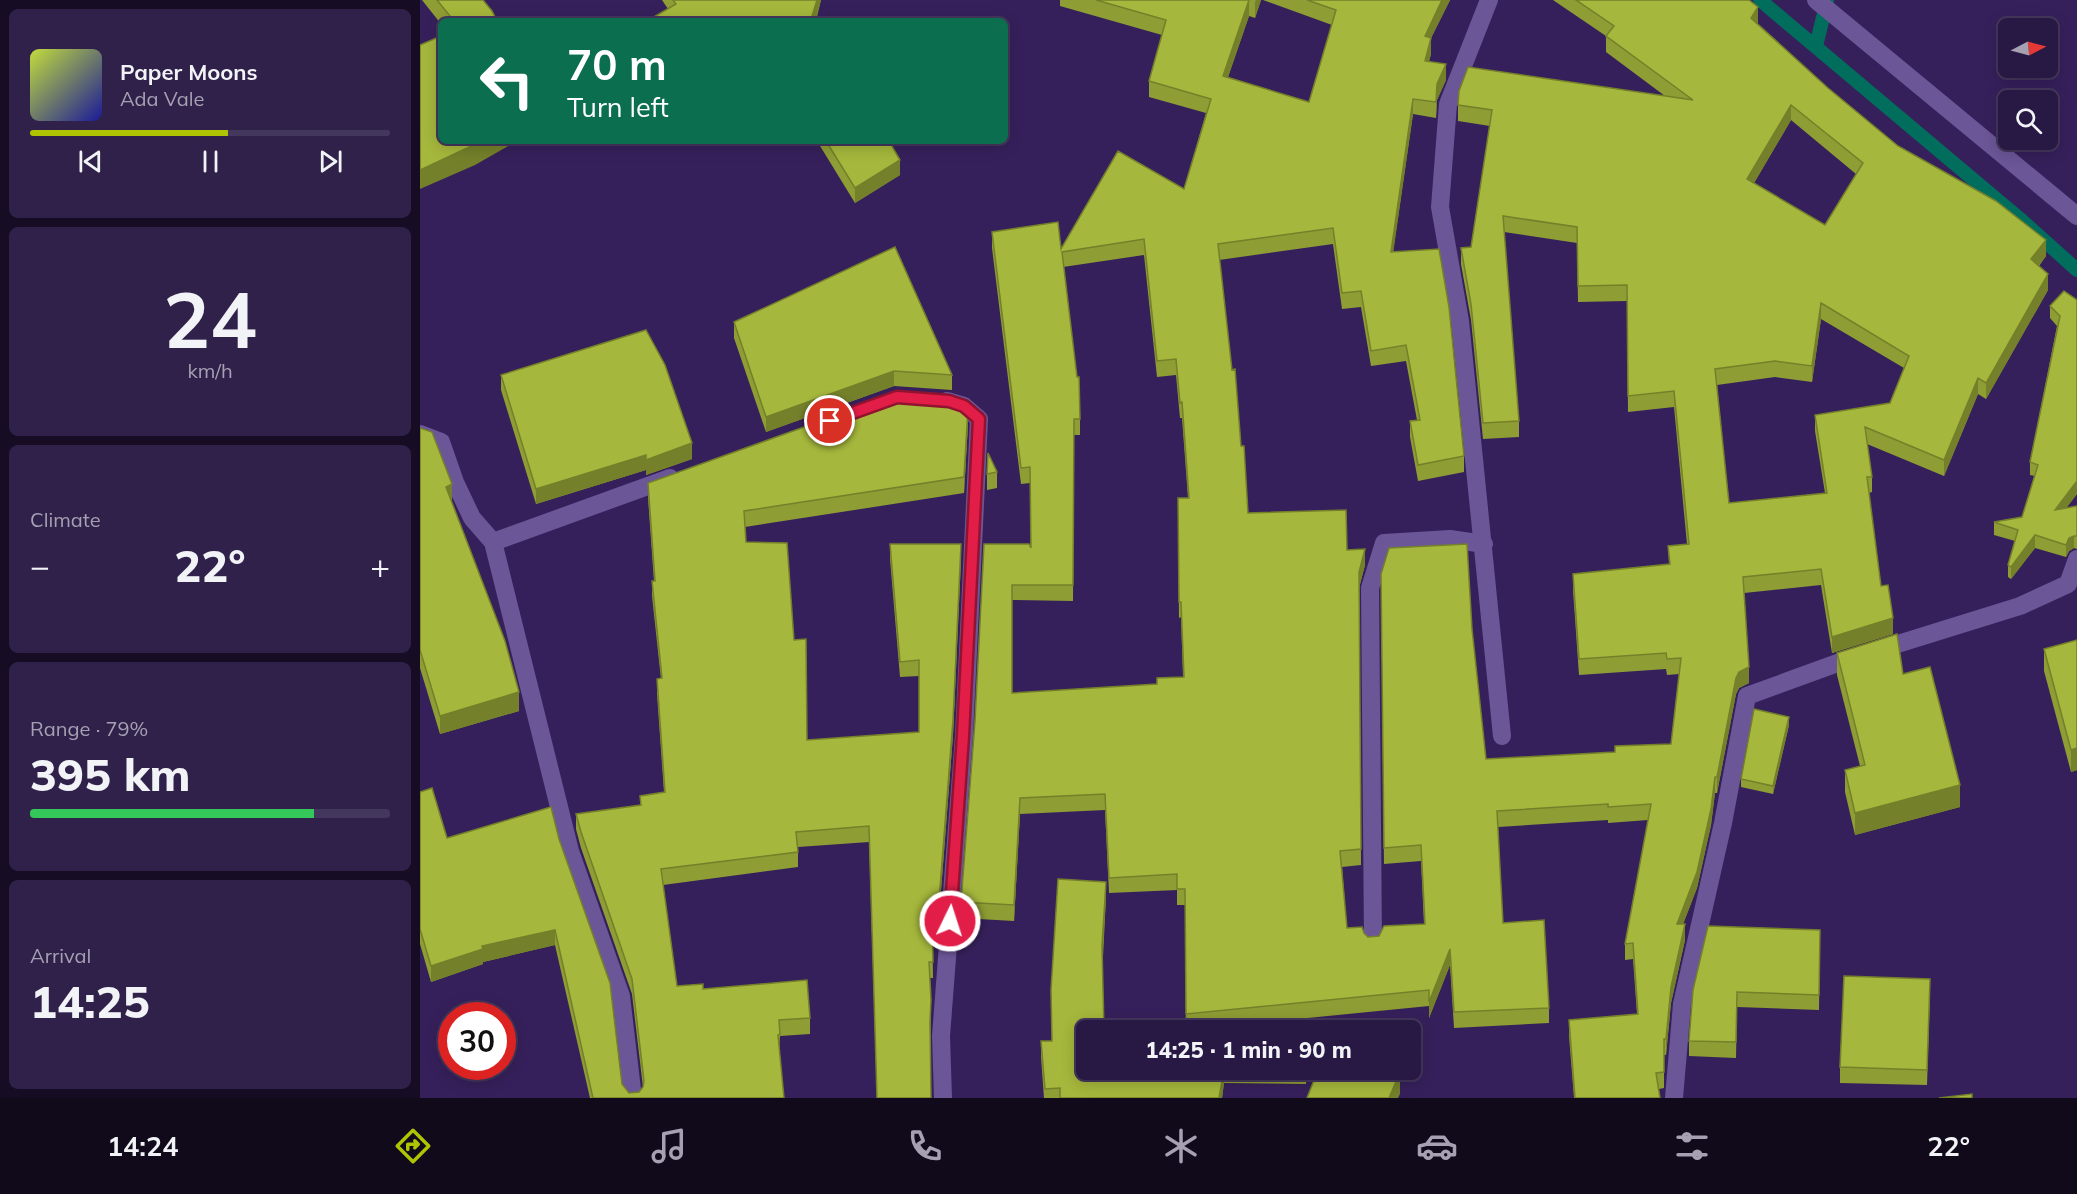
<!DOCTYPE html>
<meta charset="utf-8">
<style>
:root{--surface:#281844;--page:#30214b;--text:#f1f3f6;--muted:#a5a0b2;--line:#44375d;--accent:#afc504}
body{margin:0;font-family:Mulish,sans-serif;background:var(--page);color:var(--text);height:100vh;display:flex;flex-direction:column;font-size:22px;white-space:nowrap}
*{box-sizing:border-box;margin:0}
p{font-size:20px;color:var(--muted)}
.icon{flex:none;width:33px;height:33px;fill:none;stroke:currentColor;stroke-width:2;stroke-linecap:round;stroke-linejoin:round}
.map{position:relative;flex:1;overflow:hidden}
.details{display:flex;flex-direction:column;gap:9px;padding:9px;background:#160d25;width:420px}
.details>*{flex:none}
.guide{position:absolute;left:18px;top:18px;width:570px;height:126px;border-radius:9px;box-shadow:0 3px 15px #0003,0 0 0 2px var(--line);background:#0b6e4f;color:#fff;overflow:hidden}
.needle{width:39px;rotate:84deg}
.fabs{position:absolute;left:1578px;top:18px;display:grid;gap:12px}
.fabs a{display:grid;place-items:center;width:60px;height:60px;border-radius:9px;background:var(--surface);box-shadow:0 3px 15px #0003,0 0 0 2px var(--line);font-size:30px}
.speed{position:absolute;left:18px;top:1002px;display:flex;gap:12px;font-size:30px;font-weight:700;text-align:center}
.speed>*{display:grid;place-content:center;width:78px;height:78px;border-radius:50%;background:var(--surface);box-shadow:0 3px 15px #0003,0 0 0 2px var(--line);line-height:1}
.speed .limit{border:9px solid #d22;background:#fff;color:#111}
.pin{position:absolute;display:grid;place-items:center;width:51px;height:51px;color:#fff;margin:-26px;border:3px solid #fff;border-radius:50%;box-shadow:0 2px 6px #0007}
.me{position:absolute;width:66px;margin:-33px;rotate:4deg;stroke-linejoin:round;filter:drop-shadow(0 0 4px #0008)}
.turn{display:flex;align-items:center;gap:21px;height:126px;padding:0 30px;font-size:27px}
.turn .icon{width:78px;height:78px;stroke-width:2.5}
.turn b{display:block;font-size:42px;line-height:51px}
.big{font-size:45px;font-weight:800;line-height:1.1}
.details .card{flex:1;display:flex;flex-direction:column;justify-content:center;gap:9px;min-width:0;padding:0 21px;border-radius:9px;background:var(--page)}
.details .dial{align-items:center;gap:0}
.dial b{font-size:78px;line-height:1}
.song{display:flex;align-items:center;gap:18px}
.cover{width:72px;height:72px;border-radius:9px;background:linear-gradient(135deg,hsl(70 70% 55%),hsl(240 70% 35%))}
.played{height:6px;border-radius:3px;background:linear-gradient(90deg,var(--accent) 55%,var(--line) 55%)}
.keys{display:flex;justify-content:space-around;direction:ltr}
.heat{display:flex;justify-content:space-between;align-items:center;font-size:33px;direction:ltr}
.charge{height:9px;border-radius:4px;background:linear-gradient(90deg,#34c759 79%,var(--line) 0)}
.trip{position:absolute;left:656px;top:1020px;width:345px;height:60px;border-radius:9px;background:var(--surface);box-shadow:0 3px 15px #0003,0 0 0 2px var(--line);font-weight:800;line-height:60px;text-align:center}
.menu{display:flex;height:96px;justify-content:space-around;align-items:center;background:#100a1b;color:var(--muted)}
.menu .icon{width:42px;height:42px}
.menu .active{color:var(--accent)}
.menu b{font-size:27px;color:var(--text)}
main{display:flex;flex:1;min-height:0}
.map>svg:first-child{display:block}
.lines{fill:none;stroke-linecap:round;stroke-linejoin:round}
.stream{stroke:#016d5d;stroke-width:14}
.minor{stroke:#6b5697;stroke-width:18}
.wall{fill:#8e9d34;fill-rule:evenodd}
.shaded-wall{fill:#74802a}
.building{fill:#a5b73c;stroke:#74802a;stroke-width:1.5;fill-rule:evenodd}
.route-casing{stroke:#92132f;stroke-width:15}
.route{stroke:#e11d48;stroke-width:10}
</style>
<main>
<section class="details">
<div class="card">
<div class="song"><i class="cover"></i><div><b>Paper Moons</b><p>Ada Vale</p></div></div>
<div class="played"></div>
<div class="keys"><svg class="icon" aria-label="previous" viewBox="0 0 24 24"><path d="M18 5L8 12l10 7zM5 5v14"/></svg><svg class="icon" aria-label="pause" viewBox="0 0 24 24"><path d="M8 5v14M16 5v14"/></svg><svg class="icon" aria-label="next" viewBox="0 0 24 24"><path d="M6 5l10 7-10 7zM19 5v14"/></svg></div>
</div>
<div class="card dial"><b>24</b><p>km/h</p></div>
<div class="card"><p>Climate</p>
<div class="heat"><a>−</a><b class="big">22°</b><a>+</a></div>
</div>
<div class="card"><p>Range · 79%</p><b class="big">395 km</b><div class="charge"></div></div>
<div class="card"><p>Arrival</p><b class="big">14:25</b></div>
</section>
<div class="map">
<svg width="1657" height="1098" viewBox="0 0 1657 1098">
<rect width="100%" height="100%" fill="#36205b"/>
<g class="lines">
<g class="stream">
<polyline points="1340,0 1599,218 1657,270"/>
<polyline points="1396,46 1407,1"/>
</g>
<g class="minor">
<polyline points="1069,0 1028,104 1020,207 1040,321 1082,736"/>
<polyline points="1396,0 1657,216"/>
<polyline points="0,434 21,442 35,482 52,518 73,542 150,851 201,996 213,1098"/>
<polyline points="73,542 250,478"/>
<polyline points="953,943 950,588 964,543 1030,539 1064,544"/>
<polyline points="523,1098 521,1036 544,736 559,419 544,406 527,401"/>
<polyline points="1254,1098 1262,1004 1303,823 1327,696 1423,661 1600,606 1648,584 1657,559"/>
</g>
</g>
<g class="wall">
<polygon points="2,0 63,0 77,21 21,21 21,24"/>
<polygon points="242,0 401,0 396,21 227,21 248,9"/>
<path d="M640 0H841L835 18 829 16 808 77 889 102 912 25 843 0H1030L1011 38V54L1009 61 1026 80 1017 100 1016 118 993 114 973 252 1044 456V472L998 481 990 437V421L997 420 986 361 951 366 941 307 922 309 913 244 799 260 828 513 927 550 945 565 939 588 941 865 922 867 927 928 944 933 948 937 959 936 1004 924 1001 861 964 864 961 574 1052 629 1066 759 1195 752 1251 744 1259 674 1247 675 1246 669 1159 675 1153 590V574L1249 564 1248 546 1267 544 1254 407 1208 412 1207 301 1158 302 1157 243 1084 232 1099 421V437L1063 439 1051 320 1041 264V248L1051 247 1070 126 1038 121V105L1245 96 1186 52V36L1133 0H1329L1338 23 1337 24 1408 88 1478 146 1626 256 1619 266 1628 290 1566 399 1558 394 1524 476 1447 444 1452 477V492L1449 493 1461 586 1473 634 1412 653 1401 585 1324 593 1329 683 1319 688 1316 694 1297 793H1295L1291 825 1277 888 1263 924 1265 940 1251 1003 1246 1055H1244V1088L1239 1089 1240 1098H1154L1149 1036V1020L1217 1014 1213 959 1205 960V944L1228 820 1188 823V820L1078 827 1083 923 1129 1008V1023L1034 1028 1030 965 1009 1018V1006L766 1030 765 905H757V890L689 893 685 810 600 814 594 921 541 918V902L555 721 564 544 611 548 610 483 601 484 572 248V232L641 249 764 189 786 113 729 97V81L742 35 640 6ZM1371 120 1436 174 1405 225 1334 183ZM724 255 737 377 756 375 760 418H762L768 498H758L759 618 761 617 763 677 737 684 592 693V600L653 601 654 435H660V419L643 267ZM1401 319 1484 368 1470 403 1395 415V431L1405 493 1309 503 1297 385 1355 377 1392 382Z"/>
<polygon points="397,141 469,141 480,175 435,203"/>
<polygon points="1657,300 1657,494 1646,508 1657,506 1657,549 1654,548 1649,551 1646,557 1615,548 1591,579 1588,577 1588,565 1595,541 1574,535 1574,522 1602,517 1615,476 1610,475 1610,462 1637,326 1630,318 1630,306"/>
<polygon points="314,322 532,375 532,390 474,386 346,432 314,338"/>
<polygon points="81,375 272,459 226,475 226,470 116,504 81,390"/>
<polygon points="548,424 544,493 325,527 326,542 374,640 387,740 499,732 499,676 480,677 470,559 470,544 541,560 533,735 519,917 512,916 513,978 510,978 511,1015 510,1033 511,1098 457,1098 449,842 378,847 378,867 243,885 257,986 283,989 390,1018 390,1034 360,1036 359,1050 364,1098 170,1098 135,945 63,962 63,964 11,982 0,944 0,792 27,838 131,807 202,1084 209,1093 219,1092 223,1087 212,994 161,848 156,829 156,814 220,805 220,796 244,792 237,694 237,679 241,679 232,596 232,581 234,581 228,498 228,483"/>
<polygon points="0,428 32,502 99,711 20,734 0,668"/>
<polygon points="577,472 577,488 567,490 567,474"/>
<polygon points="1657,640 1657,770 1651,772 1624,671 1624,649"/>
<polygon points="1417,653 1483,674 1540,807 1435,835 1425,792 1425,770 1440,766 1417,675"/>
<polygon points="1369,725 1353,794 1321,787 1321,779"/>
<polygon points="686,897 683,957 666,1070 887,1070 886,1084 804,1083 802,1098 624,1098 621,1057 621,1041 632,1041"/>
<polygon points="1400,930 1399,1010 1317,1007 1316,1058 1269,1056 1269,1041 1273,990"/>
<polygon points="1510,994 1507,1085 1420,1083 1420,1067"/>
</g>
<g class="shaded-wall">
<polygon points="397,0 401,0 395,21 392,16"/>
<polygon points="829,0 829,16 803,92 803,76"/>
<polygon points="836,0 841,0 835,18 835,2"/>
<polygon points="1022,0 1030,0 1011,38 1011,54 1005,77 1005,36"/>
<polygon points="1338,7 1338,23 1331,34 1331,18"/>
<polygon points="1026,64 1026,80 1017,100 1016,118 1016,102 1017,84"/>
<polygon points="993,99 993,114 971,268 971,252"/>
<polygon points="1371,105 1371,120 1327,195 1327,179"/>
<polygon points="62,141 97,141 55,165 0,189 0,170"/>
<polygon points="480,160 480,175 435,203 435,188"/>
<polygon points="1626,240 1626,256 1611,275 1611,259"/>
<polygon points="1628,274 1628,290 1566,399 1566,383"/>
<polygon points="1401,303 1401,319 1392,382 1392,366"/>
<polygon points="474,371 474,386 346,432 346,417"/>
<polygon points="1558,378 1558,394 1524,476 1524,460"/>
<polygon points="548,408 548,424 544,493 544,477"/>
<polygon points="272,443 272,459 226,475 226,460"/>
<polygon points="226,455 226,470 116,504 116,489"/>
<polygon points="1657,481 1657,494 1635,523 1635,510"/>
<polygon points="32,484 32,502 26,487"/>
<polygon points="1615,535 1615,548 1591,579 1591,567"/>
<polygon points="1654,536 1654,548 1649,551 1646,557 1646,545 1649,538"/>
<polygon points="541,544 533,735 519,917 519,901"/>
<polygon points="945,549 945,565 939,588 939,572"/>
<polygon points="1473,618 1473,634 1412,653 1412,637"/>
<polygon points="1329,667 1329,683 1319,688 1316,694 1297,793 1297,777 1316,678 1319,672"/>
<polygon points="99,692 99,711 20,734 20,716"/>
<polygon points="1369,717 1369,725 1353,794 1353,786"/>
<polygon points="1657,748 1657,770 1651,772 1651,750"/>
<polygon points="1295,777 1295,793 1291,825 1277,888 1257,940 1257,924"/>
<polygon points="1540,785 1540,807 1435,835 1435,813"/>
<polygon points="600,798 600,814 594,921 594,905"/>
<polygon points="686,882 686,897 682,962 682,946"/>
<polygon points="1265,924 1265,940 1251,1003 1246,1055 1246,1039 1251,987"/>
<polygon points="135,930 135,945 63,962 63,964 11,982 11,966 62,946"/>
<polygon points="1030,949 1030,965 1009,1018 1009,1002"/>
<polygon points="804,1070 804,1083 802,1098 799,1098"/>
<polygon points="980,1072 980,1094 978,1098 969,1098"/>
</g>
<g class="building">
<polygon points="17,0 63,0 72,11 77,21 34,21"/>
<polygon points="253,0 397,0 392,16 396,21 227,21 256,4"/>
<path d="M676 0H829L803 76 889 102 916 10 887 0H1022L1005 36 1011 38 1005 61 1026 64 1017 84 1016 102 993 99 971 252 1019 249 1029 307 1044 456 998 465 990 421 1000 420 986 345 951 351 941 291 922 293 913 228 798 244 812 370 815 369 821 446H824L828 513 926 510 927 550 945 549 939 572 941 849 920 851 927 928 942 927 944 933 948 937 959 936 964 926 1005 924 1001 845 964 848 961 574 969 548 1047 544 1052 629 1066 759 1195 752V746L1251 744 1261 658 1247 659 1246 653 1159 659 1153 574 1250 564 1248 546 1269 544 1254 391 1208 396 1207 285 1158 286 1157 227 1083 216 1099 421 1063 423 1051 304 1041 248 1051 247 1072 110 1038 105 1039 91 1048 67 1273 100 1186 36 1194 26 1156 0H1329L1338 7 1331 18 1408 88 1478 146 1576 201 1626 240 1611 259 1628 274 1566 383 1558 378 1524 460 1445 427 1452 477H1447L1461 586 1468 585 1473 618 1412 637 1401 569 1323 577 1329 667 1319 672 1316 678 1297 777H1295L1291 809 1277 872 1257 924H1265L1251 987 1246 1039H1244V1072L1236 1073 1240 1098H1155L1149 1020 1218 1014 1213 943 1205 944 1231 804 1188 807V804L1077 811 1083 923 1124 920 1129 1008 1034 1012 1030 949 1009 1002V990L766 1014 765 889H757V874L689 878 685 794 600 798 594 905 541 902 555 721 564 544H609L611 548 610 467 601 468 572 232 638 222 641 249 698 151 764 189 791 99 729 81 746 20ZM1371 105 1443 163 1405 225 1327 179ZM724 239 737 361 756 359 760 403 762 402 769 498H758L759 602H761L764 677 737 678V684L592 693V585H653L654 419H660L659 377H657L642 252ZM1401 303 1489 356 1470 403 1395 415 1407 493 1309 503 1295 369 1355 361 1392 366Z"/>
<polygon points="21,36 21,141 62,141 0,170 0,45"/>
<polygon points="406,141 469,141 480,160 435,188"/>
<polygon points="475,247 532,375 474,371 346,417 314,322"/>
<polygon points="1644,291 1657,300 1657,481 1635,510 1657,506 1657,536 1654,536 1649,538 1646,545 1615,535 1591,567 1588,565 1598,530 1574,522 1602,517 1618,465 1610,462 1640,316 1630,306"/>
<polygon points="226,330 245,365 272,443 226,460 226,455 116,489 81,375"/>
<polygon points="479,393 527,397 538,400 548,408 544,477 324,511 326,542 367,543 374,640 386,639 387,740 499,732 499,660 480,662 470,544 541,544 533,720 519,901 512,901 513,962 509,962 511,1000 510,1021 511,1098 457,1098 449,826 376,832 378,852 241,869 257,986 283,984 283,989 387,980 390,1018 359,1020 360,1034 358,1035 364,1098 173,1098 135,930 62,946 63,949 11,966 0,929 0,792 12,788 27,838 131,807 139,839 190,983 202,1084 209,1093 219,1092 223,1087 224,1081 212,979 161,832 156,814 221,805 220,796 245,792 237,679 242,678 232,581 235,581 228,483"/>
<polygon points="0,428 12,432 32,484 26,487 85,641 99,692 20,716 0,650"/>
<polygon points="568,453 577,472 567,474"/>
<polygon points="1477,634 1483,674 1510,667 1540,785 1435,813 1425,770 1445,765 1417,653"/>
<polygon points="1657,640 1657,748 1651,750 1624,649"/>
<polygon points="1334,709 1369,717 1353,786 1321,779"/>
<polygon points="638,879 686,882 682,946 684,1030 666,1030 666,1070 804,1070 799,1098 640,1098 640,1088 625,1089 621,1041 632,1041 631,990"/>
<polygon points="1288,926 1400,930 1399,995 1317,992 1316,1042 1269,1041 1273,990"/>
<polygon points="1424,976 1510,979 1507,1070 1420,1067"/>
<polygon points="766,1018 798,1030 766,1030"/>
<polygon points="898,1070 917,1070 934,1076 937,1070 974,1070 980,1072 969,1098 887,1098"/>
<polygon points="1552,1094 1552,1098 1519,1098"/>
</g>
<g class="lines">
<g class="route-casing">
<polyline id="route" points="410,421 477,397 529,401 544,406 559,419 543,736 530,921"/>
</g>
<use href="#route" class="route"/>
</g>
</svg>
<div class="fabs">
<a><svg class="needle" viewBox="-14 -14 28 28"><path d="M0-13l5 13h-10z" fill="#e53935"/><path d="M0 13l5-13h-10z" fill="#a5a0b2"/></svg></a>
<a><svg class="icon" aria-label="search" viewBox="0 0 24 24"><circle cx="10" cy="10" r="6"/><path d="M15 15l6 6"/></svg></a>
</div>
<div class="speed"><div class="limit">30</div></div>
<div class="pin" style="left:410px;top:421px;background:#d93025"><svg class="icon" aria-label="arrive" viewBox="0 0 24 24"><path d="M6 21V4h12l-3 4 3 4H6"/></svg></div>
<svg class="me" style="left:530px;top:921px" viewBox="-20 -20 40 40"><circle r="17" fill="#e11d48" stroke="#fff" stroke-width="3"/><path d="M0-11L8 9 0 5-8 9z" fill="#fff"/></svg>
<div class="trip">14:25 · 1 min · 90 m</div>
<div class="guide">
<div class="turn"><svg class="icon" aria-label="left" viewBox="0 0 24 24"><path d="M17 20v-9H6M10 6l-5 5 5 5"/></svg><div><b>70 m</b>Turn left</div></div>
</div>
</div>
</main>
<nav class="menu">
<b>14:24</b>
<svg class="icon active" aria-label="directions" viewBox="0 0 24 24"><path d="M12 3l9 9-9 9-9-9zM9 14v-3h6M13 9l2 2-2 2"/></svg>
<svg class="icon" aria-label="music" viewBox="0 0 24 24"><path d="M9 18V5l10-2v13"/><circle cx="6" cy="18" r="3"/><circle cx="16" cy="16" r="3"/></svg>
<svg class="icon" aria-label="phone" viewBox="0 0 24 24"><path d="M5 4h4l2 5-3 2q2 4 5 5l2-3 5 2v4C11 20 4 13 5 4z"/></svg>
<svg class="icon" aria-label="climate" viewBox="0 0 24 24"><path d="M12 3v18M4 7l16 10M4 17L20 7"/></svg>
<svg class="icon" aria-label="car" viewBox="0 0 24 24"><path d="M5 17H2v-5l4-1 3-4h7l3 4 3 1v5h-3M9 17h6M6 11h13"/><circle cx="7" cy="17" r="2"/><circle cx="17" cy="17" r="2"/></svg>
<svg class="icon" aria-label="filters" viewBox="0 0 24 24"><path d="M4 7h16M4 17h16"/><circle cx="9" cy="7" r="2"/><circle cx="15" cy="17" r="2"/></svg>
<b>22°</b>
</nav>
